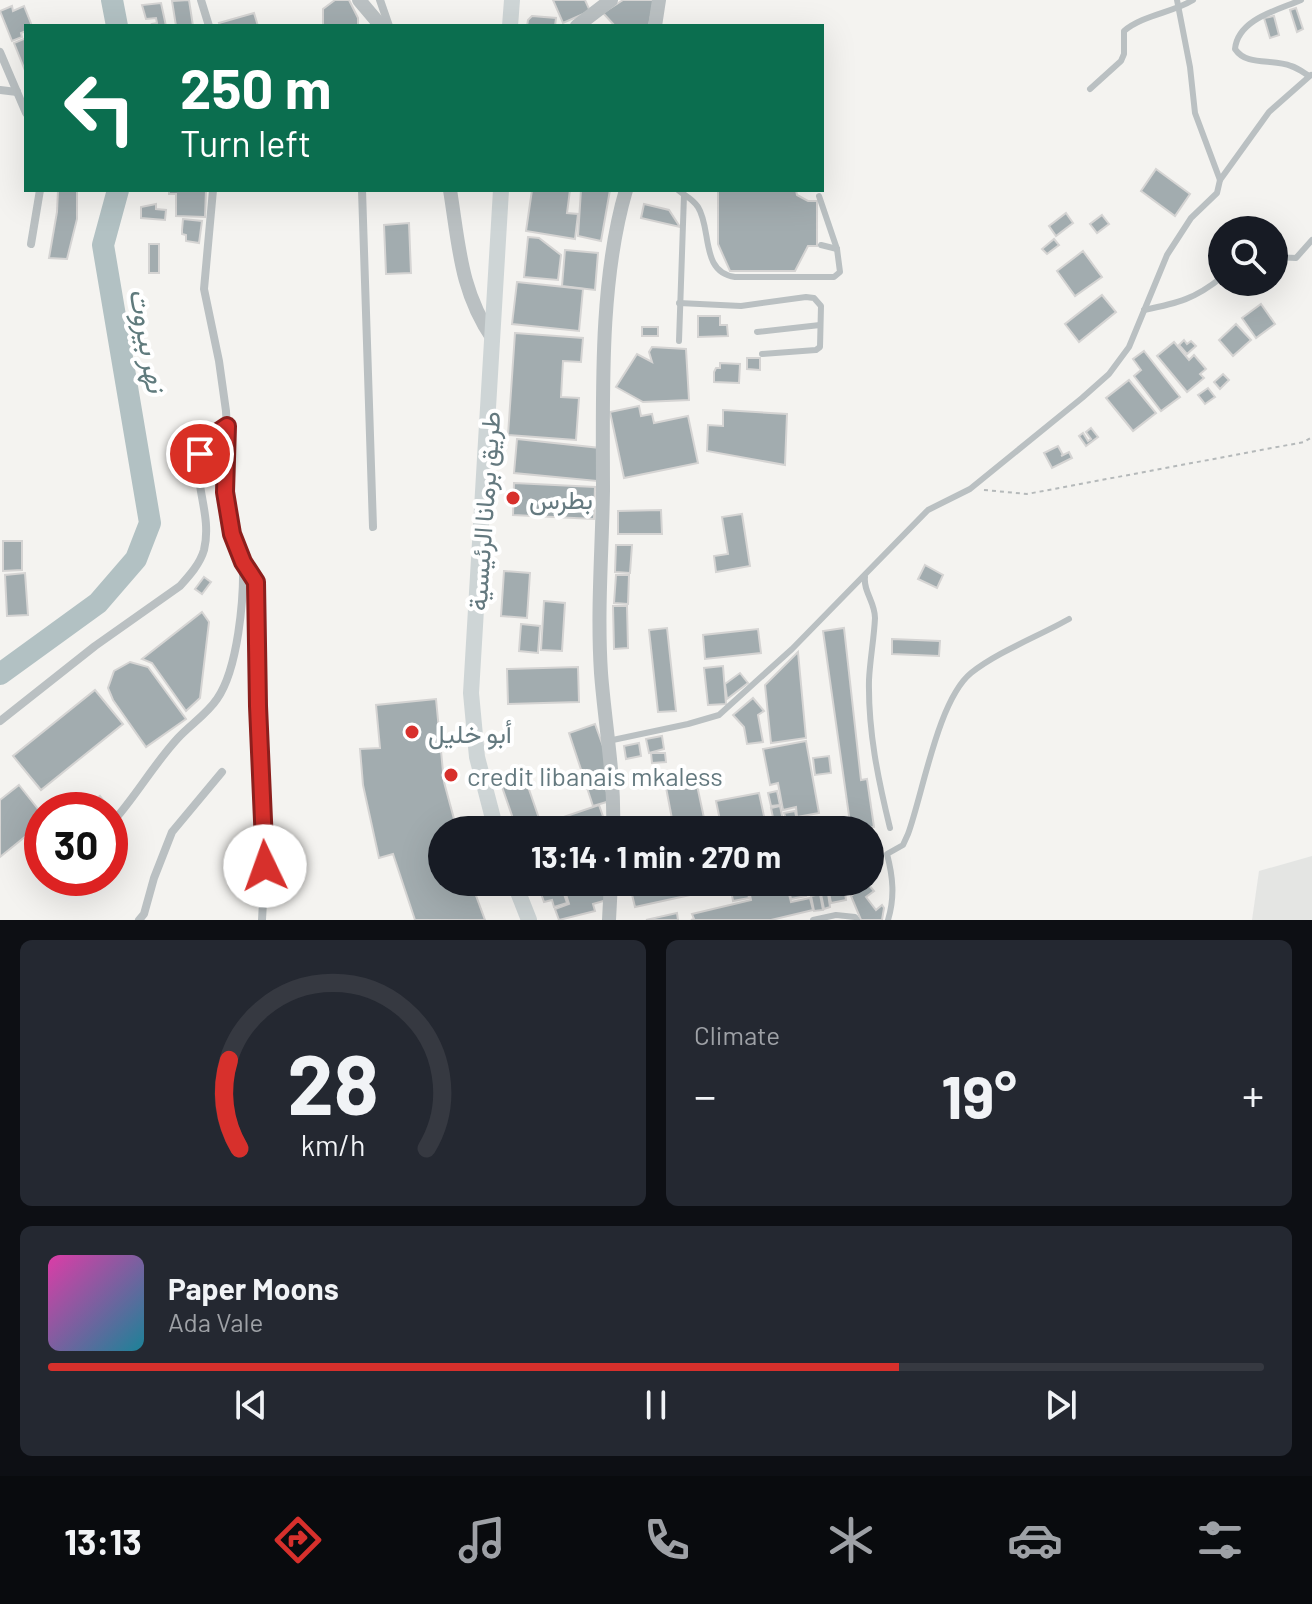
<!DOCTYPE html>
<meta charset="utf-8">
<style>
:root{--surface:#171b24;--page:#242831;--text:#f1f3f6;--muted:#9ea1a6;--line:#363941;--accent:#d7302c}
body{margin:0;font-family:Barlow,Vazirmatn,sans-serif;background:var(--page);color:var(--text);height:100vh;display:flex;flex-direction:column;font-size:30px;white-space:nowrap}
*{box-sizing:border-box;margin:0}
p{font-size:26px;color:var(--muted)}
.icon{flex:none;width:44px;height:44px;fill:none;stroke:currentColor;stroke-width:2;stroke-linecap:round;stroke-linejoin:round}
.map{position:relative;height:920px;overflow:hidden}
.side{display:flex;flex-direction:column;gap:20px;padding:20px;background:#0d0f14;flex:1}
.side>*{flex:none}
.hud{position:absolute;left:24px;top:24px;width:800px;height:168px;border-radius:0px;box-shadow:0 8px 32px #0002;background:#0b6e4f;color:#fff;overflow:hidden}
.fabs{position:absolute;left:1208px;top:216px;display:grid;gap:16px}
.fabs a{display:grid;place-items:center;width:80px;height:80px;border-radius:50%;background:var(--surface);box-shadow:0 8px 32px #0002;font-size:40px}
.speed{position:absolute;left:24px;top:792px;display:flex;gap:16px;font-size:40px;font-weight:700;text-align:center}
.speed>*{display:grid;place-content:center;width:104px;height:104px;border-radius:50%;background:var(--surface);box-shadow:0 8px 32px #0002;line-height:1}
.speed .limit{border:12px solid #d22;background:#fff;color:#111}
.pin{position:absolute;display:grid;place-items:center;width:68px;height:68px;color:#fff;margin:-34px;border:4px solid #fff;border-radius:50%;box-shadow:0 2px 8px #0007}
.me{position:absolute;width:88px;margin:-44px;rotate:357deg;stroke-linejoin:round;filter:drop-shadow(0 0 6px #0008)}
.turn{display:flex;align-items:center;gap:28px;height:168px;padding:0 24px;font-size:36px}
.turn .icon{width:104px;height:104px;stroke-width:2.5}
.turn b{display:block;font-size:56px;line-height:68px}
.big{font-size:60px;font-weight:700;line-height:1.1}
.side .widget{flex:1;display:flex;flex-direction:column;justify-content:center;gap:12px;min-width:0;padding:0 28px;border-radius:12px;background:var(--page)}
.side .dial{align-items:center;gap:0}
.dial svg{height:208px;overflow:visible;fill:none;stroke:var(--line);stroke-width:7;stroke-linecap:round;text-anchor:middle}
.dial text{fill:var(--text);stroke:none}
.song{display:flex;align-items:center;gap:24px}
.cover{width:96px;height:96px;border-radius:12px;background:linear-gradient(135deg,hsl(320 70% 55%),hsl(190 70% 35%))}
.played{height:8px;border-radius:4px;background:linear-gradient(90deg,var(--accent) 70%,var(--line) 70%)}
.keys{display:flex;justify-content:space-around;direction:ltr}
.heat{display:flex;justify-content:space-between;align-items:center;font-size:44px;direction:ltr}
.side .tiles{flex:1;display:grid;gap:20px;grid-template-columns:1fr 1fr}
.widget:last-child{grid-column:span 2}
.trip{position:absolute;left:428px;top:816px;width:456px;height:80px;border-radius:40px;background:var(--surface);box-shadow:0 8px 32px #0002;font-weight:700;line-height:80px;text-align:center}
.tab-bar{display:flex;height:128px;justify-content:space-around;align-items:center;background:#090b0e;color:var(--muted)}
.tab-bar .icon{width:56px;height:56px}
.tab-bar .selected{color:var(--accent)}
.tab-bar b{font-size:36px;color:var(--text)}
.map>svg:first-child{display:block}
.built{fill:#e4e5e3}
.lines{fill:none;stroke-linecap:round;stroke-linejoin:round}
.river{stroke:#b2c1c3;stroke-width:22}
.building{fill:#a2acaf;stroke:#d5d4d3;stroke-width:2}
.path{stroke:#b5b9ba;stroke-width:2;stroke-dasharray:4 4;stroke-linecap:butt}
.service{stroke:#bac0c2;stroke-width:6}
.minor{stroke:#bac0c2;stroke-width:8}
.tertiary{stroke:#bac0c2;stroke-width:14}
.secondary{stroke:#ced5d6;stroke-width:16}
.route-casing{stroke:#8c1f1d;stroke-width:20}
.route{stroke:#d7302c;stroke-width:14}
.poi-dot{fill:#d7302c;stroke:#fff;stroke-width:3}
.labels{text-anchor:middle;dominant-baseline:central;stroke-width:8;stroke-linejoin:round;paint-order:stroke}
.poi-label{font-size:26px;fill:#64797f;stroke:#fff;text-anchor:start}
.street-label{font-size:26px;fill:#64797f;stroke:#fff}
.water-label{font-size:28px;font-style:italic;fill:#607b7d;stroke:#fff}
</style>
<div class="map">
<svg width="1312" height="920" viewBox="0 0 1312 920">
<rect width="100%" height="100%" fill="#f4f3f0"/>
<polygon class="built" points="1312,856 1312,920 1252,920 1259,871"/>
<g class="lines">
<g class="river">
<polyline points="112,0 117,26"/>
<polyline points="0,674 98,603 136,559 150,523 103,245 118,190"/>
</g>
</g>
<g class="building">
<polygon points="189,0 193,26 176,26 172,1"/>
<polygon points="335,0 349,0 358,18 358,26 323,26 323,9"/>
<polygon points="553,0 585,0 590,11 563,23"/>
<polygon points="623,0 654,0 649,26 615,26 603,13"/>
<polygon points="161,3 166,26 153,26 152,24 157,23 156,18 146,19 142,5"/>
<polygon points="12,6 13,11 24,6 32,26 26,26 26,31 21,33 22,37 12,41 0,11"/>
<polygon points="1296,8 1303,29 1297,32 1290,10"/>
<polygon points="254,13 258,26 220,26 219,23"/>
<polygon points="532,16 556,18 555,26 527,26 528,20"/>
<polygon points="1274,16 1279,35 1270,38 1264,18"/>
<polygon points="26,38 26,73 14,43"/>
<polygon points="1156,169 1190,194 1175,216 1141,191"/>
<polygon points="58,190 77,190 77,219 67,259 49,258 57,212"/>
<polygon points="169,190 206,190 205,217 176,216 176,194 169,194"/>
<polygon points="532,190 570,190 567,213 578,214 575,239 526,231"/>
<polygon points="581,190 610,190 601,241 578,236"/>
<polygon points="718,190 796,190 797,195 808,201 817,201 817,246 808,246 795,271 730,271 718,244"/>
<polygon points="156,204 156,209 166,210 165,220 141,218 141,207"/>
<polygon points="644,204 669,210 680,227 641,218"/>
<polygon points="1066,213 1073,223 1056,236 1049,226"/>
<polygon points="1102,215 1109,224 1097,233 1090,224"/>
<polygon points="183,219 202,221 199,243 186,241 186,235 182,234 182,230"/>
<polygon points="409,223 411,273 386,274 384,225"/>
<polygon points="528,237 539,238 561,255 558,280 524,277"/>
<polygon points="1054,239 1059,245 1047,254 1042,249"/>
<rect x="149" y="244" width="10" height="29"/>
<polygon points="565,250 598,253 595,290 562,286"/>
<polygon points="1083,251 1102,277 1075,296 1057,271"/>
<polygon points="517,282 583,289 579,331 512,324"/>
<polygon points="1102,295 1116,312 1079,342 1065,324"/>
<polygon points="1261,304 1275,324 1256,338 1242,318"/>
<polygon points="698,316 720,316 720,325 727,325 728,336 698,337"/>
<polygon points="1236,324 1251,340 1233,356 1219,340"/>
<rect x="642" y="327" width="16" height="9"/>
<polygon points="515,333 583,338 581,362 563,361 561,397 579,398 576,440 508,435"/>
<polygon points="1184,340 1187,344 1191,341 1196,346 1187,354 1179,345"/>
<polygon points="1174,342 1189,360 1194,355 1206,369 1200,374 1204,378 1187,392 1157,356"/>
<polygon points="652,347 686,349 689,400 643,402 616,387 637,354 652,362 649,352"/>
<polygon points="1144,351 1180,397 1161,411 1134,376 1141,370 1133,359"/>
<polygon points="747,358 760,358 760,370 747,369"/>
<polygon points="720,363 740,364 739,383 714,382 714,372 716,368 720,368"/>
<polygon points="1223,374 1229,380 1220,389 1214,382"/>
<polygon points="1129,380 1156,413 1133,431 1106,398"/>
<polygon points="1208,388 1215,397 1205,404 1198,395"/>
<polygon points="639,406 641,416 652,414 654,423 688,416 698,463 624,478 610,412"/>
<polygon points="723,410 787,414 785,465 707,451 708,425 723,426"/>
<polygon points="1091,428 1098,437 1086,446 1079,436 1083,433 1088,441 1091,439 1086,432"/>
<polygon points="517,439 600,448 597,481 514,473"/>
<polygon points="1058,446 1063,455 1061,456 1069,452 1072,458 1052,468 1044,453"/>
<polygon points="514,483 595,487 594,519 513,515"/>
<polygon points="661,510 662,534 618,534 618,511"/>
<polygon points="742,514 750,566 716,572 714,556 728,554 722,517"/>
<polygon points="3,541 22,541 22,570 3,571"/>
<polygon points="616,545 632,545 630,573 615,572"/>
<polygon points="925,565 943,575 937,588 918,579"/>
<polygon points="504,571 530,573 527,618 501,616"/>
<polygon points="25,573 28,615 7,616 5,575"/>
<polygon points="616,575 629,575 628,604 614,603"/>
<polygon points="204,577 211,582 202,594 195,589"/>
<polygon points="544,601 565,603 562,651 541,650"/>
<polygon points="613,606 627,606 628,648 614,649"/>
<polygon points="202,612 209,622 200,698 186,711 152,663 142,659"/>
<polygon points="521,624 540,626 538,653 519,651"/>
<polygon points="667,628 676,711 658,712 649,630"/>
<polygon points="844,628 861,780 867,779 874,827 851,830 823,631"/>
<polygon points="758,629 761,653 705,659 703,635"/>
<polygon points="892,639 940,641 939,656 892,654"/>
<polygon points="798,652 806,738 771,743 765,685"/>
<polygon points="130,662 148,667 186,719 146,747 113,700 108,688 114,671"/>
<polygon points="723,666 726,704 708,705 704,668"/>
<polygon points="578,667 579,702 508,704 507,669"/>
<polygon points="740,673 748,683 727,699 725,684"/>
<polygon points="95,690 123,724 41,790 13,756"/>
<polygon points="753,698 764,711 758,715 763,742 747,744 744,727 733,715"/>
<polygon points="436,699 444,782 457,830 442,830 442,882 471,882 485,920 415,920 393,854 379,858 363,785 360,749 380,748 376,705"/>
<polygon points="595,724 611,768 600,772 610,801 593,806 569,733"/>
<polygon points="662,736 664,749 649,753 646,739"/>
<polygon points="806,741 819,813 797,817 796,807 783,810 778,783 770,785 763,749"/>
<polygon points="639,743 641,756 626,759 624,746"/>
<polygon points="651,753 665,753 666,762 652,763"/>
<polygon points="829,756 831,773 815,775 813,758"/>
<polygon points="522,769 543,830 517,830 501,784 512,781 509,774"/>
<polygon points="694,771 704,818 673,824 664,777"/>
<polygon points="19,785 42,814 42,823 0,857 0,800"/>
<polygon points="777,791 780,805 771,806 768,793"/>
<polygon points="759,793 767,830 722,830 716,801"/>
<polygon points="100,796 111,810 81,810"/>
<polygon points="599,805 607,828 545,830 543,824"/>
<polygon points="780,806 784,825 775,827 771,808"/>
<polygon points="795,811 798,825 799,830 789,827 784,813"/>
<polygon points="537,882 560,882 567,903 554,907 552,900 544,902"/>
<polygon points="570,882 608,882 607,900 593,904 595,911 559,920 555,909 569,904 563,885"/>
<polygon points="629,882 726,882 727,887 635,907"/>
<polygon points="770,882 786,882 791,902 810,898 813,910 771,920 691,920 694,919 692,914 751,900 748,886"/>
<polygon points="787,882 803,882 806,896 791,899"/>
<polygon points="805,882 825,882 826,889 807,893"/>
<polygon points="868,884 874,891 866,897 876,910 882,905 884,908 882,920 861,920 851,896"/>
<polygon points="844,885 846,900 831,903 828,888"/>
<polygon points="747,887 749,898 733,901 731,890"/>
<polygon points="828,893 830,907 824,909 821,894"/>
<polygon points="820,894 823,910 814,911 811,896"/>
<polygon points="677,913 678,920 646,920"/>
</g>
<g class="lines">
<polyline class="path" points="984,490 1027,494 1304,442 1312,437"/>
<g class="service">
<path d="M1301 0C1278 10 1238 19 1235 49 1247 67 1272 58 1291 66 1298 68 1304 73 1309 76"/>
<path d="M1090 89 1121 61 1124 54V31C1143 15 1172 13 1193 0"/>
<polyline points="1220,180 1269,112 1311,75"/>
<path d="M678 190C685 196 692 198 698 207 712 229 700 272 735 277H834L840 272 837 249 819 196"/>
<polyline points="821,245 837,249"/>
<polyline points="1274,257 1296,258 1312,240"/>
<polyline points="679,303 741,306 806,297 814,298 821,306 820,347 816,350 762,354"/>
<path d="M1144 310C1178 303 1195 299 1222 277"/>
<polyline points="757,332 820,325"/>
<polyline points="679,341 684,195"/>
<path d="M865 577C863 591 875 602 875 618 874 639 870 659 869 680 868 731 878 779 890 828"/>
<polyline points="608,741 688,724 719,715 792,649 928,510 970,489 1082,398 1109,374 1129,347 1167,255 1191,218 1217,193 1220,180 1195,113 1190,67 1177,0"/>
<polyline points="813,920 836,915 855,917 857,920"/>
<path d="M888 920C895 897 893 877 887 854L903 845 908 834C923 793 938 700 971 673 997 652 1039 636 1069 619"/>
</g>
<g class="minor">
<polyline points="201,0 209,26"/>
<polyline points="380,0 389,26"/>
<polyline points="0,52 26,113"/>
<polyline points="0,90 17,92"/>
<polyline points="213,190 204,289 219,361 226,411 228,449 225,492 233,539 256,582 257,684 265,866 262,920"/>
<polyline points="362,190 373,527"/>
<polyline points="31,244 40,190"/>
<path d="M0 721 95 646 180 586C189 576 200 564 204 550 216 501 172 457 227 426"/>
<path d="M110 825C135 798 153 765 178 738 190 725 207 714 217 699 238 669 244 599 243 562"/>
<polyline points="139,920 144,914 154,878 172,832 222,772"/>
</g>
<g class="tertiary">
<polyline points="359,0 381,26"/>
<polyline points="577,26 611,0"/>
<polyline points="655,26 659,0"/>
<path d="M450 190C459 245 460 291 493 339"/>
<path d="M613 830C615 777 605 725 601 673 597 612 602 552 603 491 603 396 599 282 626 190"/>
<polyline points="609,920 611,882"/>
</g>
<g class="secondary">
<polyline points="510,26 512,0"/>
<polyline points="496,830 477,757 471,693 501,190"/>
<polyline points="514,882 529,920"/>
</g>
</g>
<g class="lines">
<g class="route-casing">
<polyline id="route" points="200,454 206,440 227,426 225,492 232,534 243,562 256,582 258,706 265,866"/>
</g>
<use href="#route" class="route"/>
</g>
<g class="poi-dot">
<circle cx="513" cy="498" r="8"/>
<circle cx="412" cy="732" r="8"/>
<circle cx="451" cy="775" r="8"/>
</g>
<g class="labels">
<g class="poi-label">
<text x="529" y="498">بطرس</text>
<text x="428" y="732">أبو خليل</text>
<text x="467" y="775">credit libanais mkaless</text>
</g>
<g class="street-label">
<text transform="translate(483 511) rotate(-86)">طريق برمانا الرئيسية</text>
</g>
<g class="water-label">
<text transform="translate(149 340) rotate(80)">نهر بيروت</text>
</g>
</g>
</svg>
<div class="fabs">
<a><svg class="icon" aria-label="search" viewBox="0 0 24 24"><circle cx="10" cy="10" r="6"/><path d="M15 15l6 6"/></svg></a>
</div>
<div class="speed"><div class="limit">30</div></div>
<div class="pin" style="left:200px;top:454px;background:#d93025"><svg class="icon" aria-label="arrive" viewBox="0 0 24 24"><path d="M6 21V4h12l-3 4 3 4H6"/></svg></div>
<svg class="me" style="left:265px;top:866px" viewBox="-20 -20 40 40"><circle r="19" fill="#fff"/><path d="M0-13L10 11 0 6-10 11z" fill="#d7302c"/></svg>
<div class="trip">13:14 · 1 min · 270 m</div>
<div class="hud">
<div class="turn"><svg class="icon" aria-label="left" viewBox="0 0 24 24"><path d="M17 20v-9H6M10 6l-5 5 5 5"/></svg><div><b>250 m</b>Turn left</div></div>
</div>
</div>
<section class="side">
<div class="tiles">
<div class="widget dial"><svg viewBox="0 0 100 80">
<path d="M14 69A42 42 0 1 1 86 69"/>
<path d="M14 69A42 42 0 0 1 10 35" stroke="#d7302c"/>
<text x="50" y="56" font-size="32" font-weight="700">28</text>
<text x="50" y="72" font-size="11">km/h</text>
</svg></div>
<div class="widget"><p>Climate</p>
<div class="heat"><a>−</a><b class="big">19°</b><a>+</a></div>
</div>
<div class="widget">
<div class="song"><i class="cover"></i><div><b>Paper Moons</b><p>Ada Vale</p></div></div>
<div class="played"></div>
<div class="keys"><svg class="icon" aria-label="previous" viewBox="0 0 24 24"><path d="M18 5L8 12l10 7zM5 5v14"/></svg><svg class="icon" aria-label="pause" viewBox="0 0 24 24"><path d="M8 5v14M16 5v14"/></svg><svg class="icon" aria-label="next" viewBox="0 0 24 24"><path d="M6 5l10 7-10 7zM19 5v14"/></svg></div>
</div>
</div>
</section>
<nav class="tab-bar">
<b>13:13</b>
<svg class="icon selected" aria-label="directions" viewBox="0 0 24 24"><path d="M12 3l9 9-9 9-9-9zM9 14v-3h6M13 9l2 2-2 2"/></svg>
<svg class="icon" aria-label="music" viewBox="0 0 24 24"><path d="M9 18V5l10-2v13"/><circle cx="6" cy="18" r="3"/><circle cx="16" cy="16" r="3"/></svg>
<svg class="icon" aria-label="phone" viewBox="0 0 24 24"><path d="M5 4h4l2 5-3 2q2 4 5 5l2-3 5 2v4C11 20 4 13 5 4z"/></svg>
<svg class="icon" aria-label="climate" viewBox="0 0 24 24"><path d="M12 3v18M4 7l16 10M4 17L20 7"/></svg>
<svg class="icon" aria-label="car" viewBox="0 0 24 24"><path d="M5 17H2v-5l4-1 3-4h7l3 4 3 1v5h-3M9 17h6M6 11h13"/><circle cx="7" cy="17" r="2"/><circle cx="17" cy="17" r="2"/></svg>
<svg class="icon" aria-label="filters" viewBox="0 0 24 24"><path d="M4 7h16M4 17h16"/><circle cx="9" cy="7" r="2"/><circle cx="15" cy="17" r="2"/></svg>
</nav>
